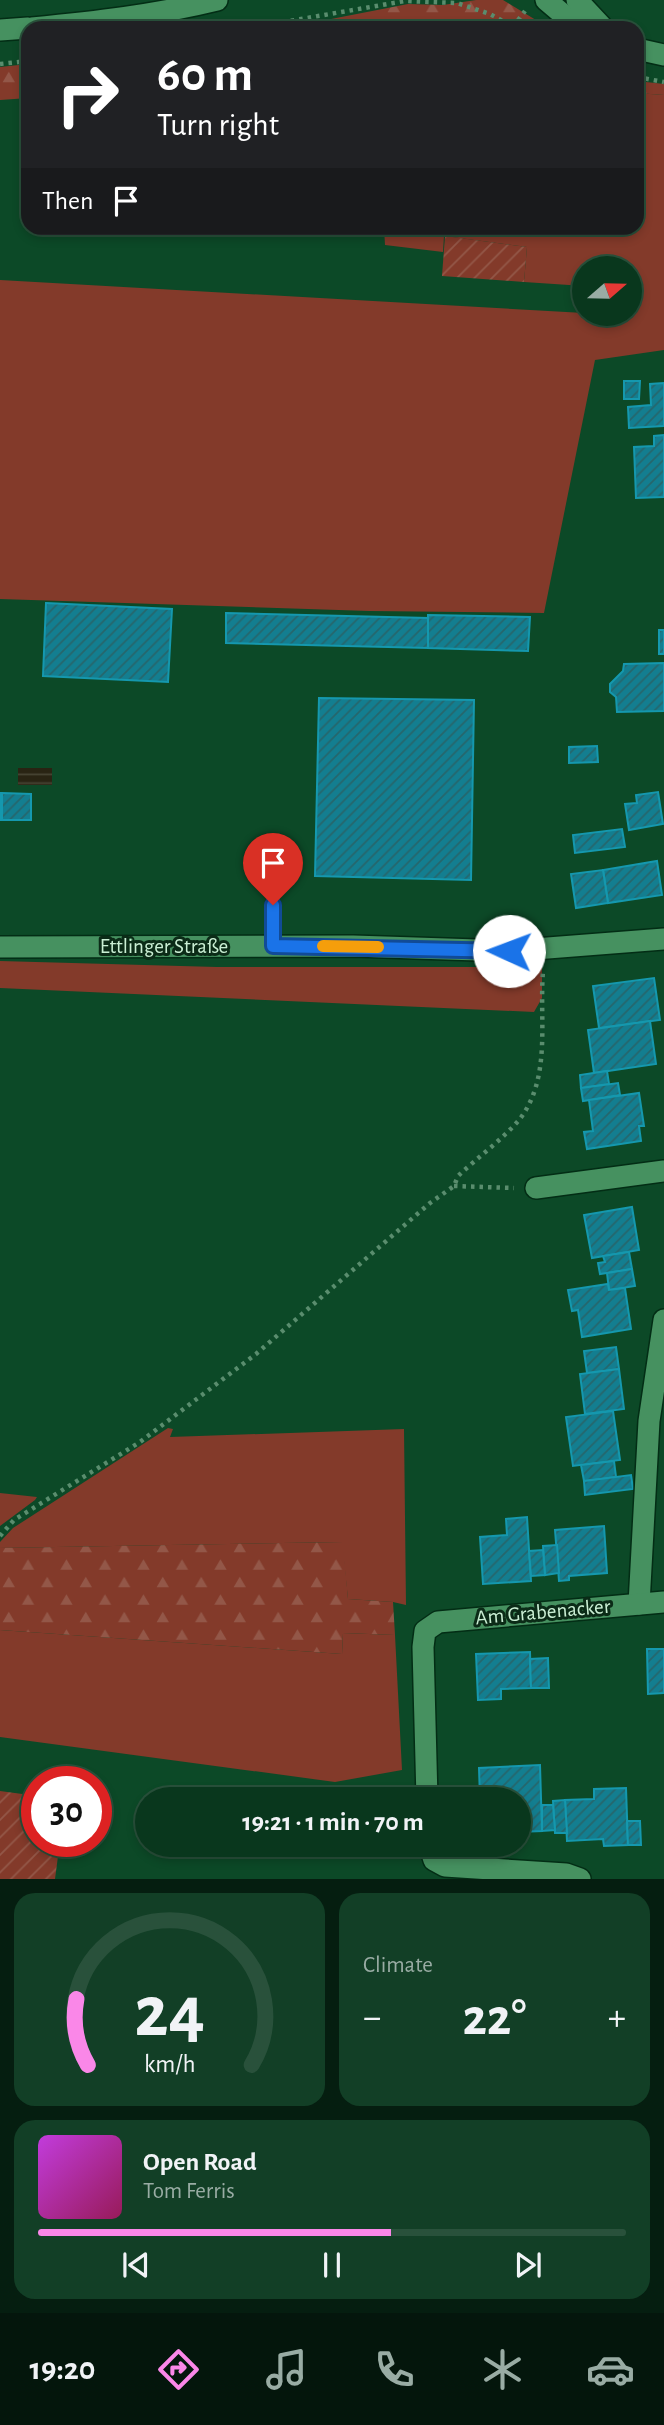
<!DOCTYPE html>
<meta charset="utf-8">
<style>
:root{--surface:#09371d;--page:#123f26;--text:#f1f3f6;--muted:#99aca4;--line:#29513b;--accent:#fa87e8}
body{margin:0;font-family:"Alegreya Sans",sans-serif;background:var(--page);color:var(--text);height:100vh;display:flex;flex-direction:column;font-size:26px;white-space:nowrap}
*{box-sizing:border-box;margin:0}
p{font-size:23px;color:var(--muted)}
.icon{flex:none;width:38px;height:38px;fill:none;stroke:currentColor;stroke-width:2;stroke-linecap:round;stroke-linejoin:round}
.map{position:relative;height:1879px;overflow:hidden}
.details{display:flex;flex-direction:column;gap:14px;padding:14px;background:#051e10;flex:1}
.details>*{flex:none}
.hud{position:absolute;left:21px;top:21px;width:623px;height:214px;border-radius:21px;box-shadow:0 4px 10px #0003,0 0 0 2px var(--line);background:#202124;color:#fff;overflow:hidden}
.needle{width:46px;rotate:70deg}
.controls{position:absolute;left:572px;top:256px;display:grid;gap:14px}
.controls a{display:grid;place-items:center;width:70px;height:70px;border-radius:50%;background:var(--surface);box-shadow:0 4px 10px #0003,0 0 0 2px var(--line);font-size:35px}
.speed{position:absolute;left:21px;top:1766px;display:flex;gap:14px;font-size:35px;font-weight:700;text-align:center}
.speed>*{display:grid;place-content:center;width:91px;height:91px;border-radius:50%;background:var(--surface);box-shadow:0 4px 10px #0003,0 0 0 2px var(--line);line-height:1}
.speed .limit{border:10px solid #d22;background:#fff;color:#111}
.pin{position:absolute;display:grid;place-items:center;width:60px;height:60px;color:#fff;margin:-72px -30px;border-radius:50% 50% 50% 0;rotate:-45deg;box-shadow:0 0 7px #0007}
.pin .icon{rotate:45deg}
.me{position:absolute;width:77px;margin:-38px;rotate:272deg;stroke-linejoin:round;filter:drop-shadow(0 0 5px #0008)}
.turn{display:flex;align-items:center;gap:24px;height:147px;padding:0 21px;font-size:32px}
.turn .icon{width:91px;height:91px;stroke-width:2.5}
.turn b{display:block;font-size:49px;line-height:60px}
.then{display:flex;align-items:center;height:66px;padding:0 21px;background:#0003;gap:14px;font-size:26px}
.big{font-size:52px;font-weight:700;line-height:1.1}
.details .tile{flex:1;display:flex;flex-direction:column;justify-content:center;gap:10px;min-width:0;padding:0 24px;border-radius:21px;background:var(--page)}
.details .dial{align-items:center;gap:0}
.dial svg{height:182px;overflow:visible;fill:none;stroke:var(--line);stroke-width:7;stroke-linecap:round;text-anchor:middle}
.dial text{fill:var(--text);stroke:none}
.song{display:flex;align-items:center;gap:21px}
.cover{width:84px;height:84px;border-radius:10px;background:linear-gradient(135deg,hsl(290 70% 55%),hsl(330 70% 35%))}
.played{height:7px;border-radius:4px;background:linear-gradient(90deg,var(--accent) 60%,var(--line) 60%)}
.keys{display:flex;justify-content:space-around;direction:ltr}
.heat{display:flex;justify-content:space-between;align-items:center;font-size:38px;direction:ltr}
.details .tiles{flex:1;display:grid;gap:14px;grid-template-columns:1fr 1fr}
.tile:last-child{grid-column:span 2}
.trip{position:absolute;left:135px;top:1787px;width:396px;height:70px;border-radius:35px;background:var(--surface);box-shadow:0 4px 10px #0003,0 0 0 2px var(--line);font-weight:700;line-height:70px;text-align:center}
.tabs{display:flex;height:112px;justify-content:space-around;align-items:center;background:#04160c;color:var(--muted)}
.tabs .icon{width:49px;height:49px}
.tabs .on{color:var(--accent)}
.tabs b{font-size:32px;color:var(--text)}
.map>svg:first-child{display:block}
.grass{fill:#833a2a}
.forest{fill:url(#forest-firs)}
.garden{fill:url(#garden-furrows)}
.water{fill:url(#water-rules)}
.building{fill:url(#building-hatch);stroke:#1598ae;stroke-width:2}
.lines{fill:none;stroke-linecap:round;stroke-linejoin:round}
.lane-casing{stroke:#032d15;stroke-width:18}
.street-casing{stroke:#032d15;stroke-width:24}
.secondary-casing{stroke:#032d15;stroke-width:24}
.path{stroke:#5a8d6e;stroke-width:4.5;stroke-dasharray:3.5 5;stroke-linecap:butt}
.lane{stroke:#469160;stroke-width:14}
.street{stroke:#469160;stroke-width:21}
.secondary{stroke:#469160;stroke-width:21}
.route-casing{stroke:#114b97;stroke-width:18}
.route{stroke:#1a73e8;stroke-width:12}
.slow{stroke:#f59e0b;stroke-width:12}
.labels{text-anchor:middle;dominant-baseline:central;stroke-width:6;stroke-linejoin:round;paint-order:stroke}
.street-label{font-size:21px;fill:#caefd4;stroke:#0b2b17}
</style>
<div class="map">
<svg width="664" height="1879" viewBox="0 0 664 1879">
<defs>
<pattern id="forest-firs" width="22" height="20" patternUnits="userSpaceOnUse" patternTransform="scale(1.75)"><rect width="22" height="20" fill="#833a2a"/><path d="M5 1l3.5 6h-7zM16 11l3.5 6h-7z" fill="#935748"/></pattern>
<pattern id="garden-furrows" width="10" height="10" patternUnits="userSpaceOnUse" patternTransform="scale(1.75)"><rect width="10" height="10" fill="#833a2a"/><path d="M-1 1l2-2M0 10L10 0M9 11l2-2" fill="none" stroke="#935748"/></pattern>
<pattern id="water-rules" width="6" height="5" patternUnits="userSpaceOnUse" patternTransform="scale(1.75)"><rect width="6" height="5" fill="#292413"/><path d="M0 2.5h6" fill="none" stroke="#474434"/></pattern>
<pattern id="building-hatch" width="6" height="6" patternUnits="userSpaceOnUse" patternTransform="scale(1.75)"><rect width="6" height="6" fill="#137e90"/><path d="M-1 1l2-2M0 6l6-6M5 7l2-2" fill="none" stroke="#26666c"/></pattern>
</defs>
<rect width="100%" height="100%" fill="#0c4927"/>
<g class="grass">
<polygon points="637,93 664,95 664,350 595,360 544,613 369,611 0,599 0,280 584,313 630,313 630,268 584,268 584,286 524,282 527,247 444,236 443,252 385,245 384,228 637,228"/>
<polygon points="0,961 217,967 542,967 542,998 534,1012 0,988"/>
<polygon points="168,1428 173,1429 170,1437 404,1429 406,1605 393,1602 348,1599 342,1542 0,1548 0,1542 13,1528"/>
<polygon points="0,1493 37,1497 35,1500 0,1526"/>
<polygon points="0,1630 342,1654 343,1633 395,1635 402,1770 335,1782 0,1737"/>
</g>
<g class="forest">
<polygon points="476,0 503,0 549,28 421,28 418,26 399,28 285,28 408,4 443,5"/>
<polygon points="28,64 28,98 0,100 0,67"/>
<polygon points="637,81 664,84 664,95 637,93"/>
<polygon points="343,1542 348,1599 393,1602 395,1635 343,1633 342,1654 0,1630 0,1548"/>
</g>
<g class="garden">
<polygon points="445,236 527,247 524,282 442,276"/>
<polygon points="0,1791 37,1796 37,1841 60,1841 55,1879 0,1879"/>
</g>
<rect class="water" x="18" y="768" width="34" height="17"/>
<g class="building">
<polygon points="624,381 640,381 639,399 624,399"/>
<polygon points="664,383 664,426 629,428 628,407 651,405 650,384"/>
<polygon points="664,435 664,497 636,498 634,447 654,446 654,436"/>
<polygon points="46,603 172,609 168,682 43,676"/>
<polygon points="226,613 428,618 428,648 226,643"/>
<polygon points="428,615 530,617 528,651 428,648"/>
<rect x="659" y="630" width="5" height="24"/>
<polygon points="664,663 664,711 617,712 616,697 610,692 610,684 623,671 624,664"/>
<polygon points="319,698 474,700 471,880 315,876"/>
<polygon points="597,746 598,762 569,763 569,747"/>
<polygon points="658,792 663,824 629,830 625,804 637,803 636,795"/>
<rect x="0" y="793" width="2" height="27"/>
<polygon points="2,793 31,794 31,820 2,820"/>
<polygon points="622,829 625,847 575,853 573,835"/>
<polygon points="657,861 662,895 608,903 603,870"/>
<polygon points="603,870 608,903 576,908 571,874"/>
<polygon points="654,978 660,1020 599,1028 593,986"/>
<polygon points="650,1021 656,1064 594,1073 588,1030"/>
<polygon points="607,1071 609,1084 581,1088 580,1075"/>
<polygon points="618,1083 620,1095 583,1101 581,1088"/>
<polygon points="639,1093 644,1126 639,1126 641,1141 587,1149 584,1132 593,1131 589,1100"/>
<polygon points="632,1207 639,1250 592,1258 584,1215"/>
<polygon points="629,1252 632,1269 600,1274 598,1263 605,1262 603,1256"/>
<polygon points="632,1269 635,1286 609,1290 607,1273"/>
<polygon points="608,1284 609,1290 625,1288 631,1329 582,1337 578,1310 572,1311 568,1290"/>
<polygon points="616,1347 619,1369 587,1373 584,1351"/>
<polygon points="619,1369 624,1409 585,1414 580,1374"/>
<polygon points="613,1411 620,1460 573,1466 566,1417"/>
<polygon points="614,1461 616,1477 584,1481 581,1465"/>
<polygon points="631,1475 633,1489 585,1495 584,1481"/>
<polygon points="527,1517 531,1581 483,1584 480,1537 507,1535 506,1519"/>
<polygon points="604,1526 607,1573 569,1576 569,1580 559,1581 555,1530"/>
<polygon points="557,1545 559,1573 545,1575 543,1546"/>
<polygon points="543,1550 545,1575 531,1576 529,1551"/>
<polygon points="647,1649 664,1649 664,1693 648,1694"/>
<polygon points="530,1652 531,1688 501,1689 501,1699 478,1700 476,1654"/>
<polygon points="548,1658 549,1688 531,1688 530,1659"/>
<polygon points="540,1765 542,1831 518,1832 518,1799 480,1799 479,1768"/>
<polygon points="626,1788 628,1845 604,1846 603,1839 567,1841 565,1800 594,1799 594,1789"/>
<polygon points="565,1800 567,1833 555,1833 553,1801"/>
<polygon points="542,1805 553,1805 555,1830 542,1831"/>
<polygon points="627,1821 640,1821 641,1845 628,1845"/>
</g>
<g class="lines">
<g class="lane-casing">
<polyline id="lane" points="273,946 273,905"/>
</g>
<g class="street-casing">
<g id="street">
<polyline points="546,0 579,28"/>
<polyline points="577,0 603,28"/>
<polyline points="637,49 664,55"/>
<polyline points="0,947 353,946 509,951 664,939"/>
<polyline points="536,1188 664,1171"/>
<polyline points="639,1604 649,1421 664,1320"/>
<polyline points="427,1799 423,1647 425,1631 438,1622 664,1602"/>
<polyline points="429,1844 434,1860 445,1866 566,1874 580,1879"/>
</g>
</g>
<g class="secondary-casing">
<g id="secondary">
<path d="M32 28C94 22 156 15 217 0"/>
<polyline points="0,30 28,28"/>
</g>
</g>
<g class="path">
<polyline points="513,27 525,11"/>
<polyline points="249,28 405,1 457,3 490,14 515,28"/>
<polyline points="0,64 28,61"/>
<polyline points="637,77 664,82"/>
<polyline points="454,1186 514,1188"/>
<path d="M0 1536 14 1520 140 1442 256 1354 430 1203 454 1186 458 1176C477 1158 503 1139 519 1120 552 1078 539 1020 543 971"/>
</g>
<use href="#lane" class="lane"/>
<use href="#street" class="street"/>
<use href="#secondary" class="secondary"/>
</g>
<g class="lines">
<g class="route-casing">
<polyline id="route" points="273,905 273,946 509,951"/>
</g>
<use href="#route" class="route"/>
<polyline class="slow" points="323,946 378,947"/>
</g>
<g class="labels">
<g class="street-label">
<text x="164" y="946">Ettlinger Straße</text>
<text transform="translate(543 1612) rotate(-5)">Am Grabenacker</text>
</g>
</g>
</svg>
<div class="controls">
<a><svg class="needle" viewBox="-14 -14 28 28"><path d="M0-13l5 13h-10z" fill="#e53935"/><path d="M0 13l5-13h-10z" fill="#99aca4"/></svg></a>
</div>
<div class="speed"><div class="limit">30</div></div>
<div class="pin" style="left:273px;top:905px;background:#d93025"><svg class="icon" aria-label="arrive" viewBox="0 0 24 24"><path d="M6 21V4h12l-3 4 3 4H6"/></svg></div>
<svg class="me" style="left:509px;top:951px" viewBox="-20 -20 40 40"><circle r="19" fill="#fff"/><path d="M0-13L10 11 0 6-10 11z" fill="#1a73e8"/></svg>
<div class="trip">19:21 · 1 min · 70 m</div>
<div class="hud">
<div class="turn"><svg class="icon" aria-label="right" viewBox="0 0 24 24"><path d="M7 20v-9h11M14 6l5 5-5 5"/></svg><div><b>60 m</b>Turn right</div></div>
<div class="then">Then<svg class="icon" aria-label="arrive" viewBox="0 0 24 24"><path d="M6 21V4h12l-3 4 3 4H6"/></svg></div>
</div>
</div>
<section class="details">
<div class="tiles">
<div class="tile dial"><svg viewBox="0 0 100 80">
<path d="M14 69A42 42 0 1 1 86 69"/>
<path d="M14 69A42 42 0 0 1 9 40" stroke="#fa87e8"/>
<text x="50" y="56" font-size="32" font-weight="700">24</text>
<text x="50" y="72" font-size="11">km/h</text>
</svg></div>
<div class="tile"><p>Climate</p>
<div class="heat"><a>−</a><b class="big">22°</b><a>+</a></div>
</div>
<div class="tile">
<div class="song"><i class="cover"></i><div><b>Open Road</b><p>Tom Ferris</p></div></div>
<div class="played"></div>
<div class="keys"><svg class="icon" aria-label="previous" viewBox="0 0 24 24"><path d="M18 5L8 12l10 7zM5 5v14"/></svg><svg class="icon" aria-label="pause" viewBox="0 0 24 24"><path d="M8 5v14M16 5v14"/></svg><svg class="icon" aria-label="next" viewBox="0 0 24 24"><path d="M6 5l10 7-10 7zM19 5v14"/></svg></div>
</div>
</div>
</section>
<nav class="tabs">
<b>19:20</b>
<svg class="icon on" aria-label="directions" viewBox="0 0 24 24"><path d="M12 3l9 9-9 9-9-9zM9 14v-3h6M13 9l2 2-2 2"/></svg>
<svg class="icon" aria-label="music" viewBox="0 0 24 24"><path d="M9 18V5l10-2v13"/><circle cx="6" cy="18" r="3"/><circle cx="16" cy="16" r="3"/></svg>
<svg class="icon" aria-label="phone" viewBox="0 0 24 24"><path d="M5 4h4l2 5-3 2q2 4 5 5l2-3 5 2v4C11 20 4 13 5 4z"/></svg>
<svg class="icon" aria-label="climate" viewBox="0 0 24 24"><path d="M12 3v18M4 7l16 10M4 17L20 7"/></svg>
<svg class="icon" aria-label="car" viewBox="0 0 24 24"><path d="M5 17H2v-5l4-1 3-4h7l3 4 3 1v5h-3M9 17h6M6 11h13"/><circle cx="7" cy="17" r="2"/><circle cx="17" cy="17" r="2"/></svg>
</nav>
